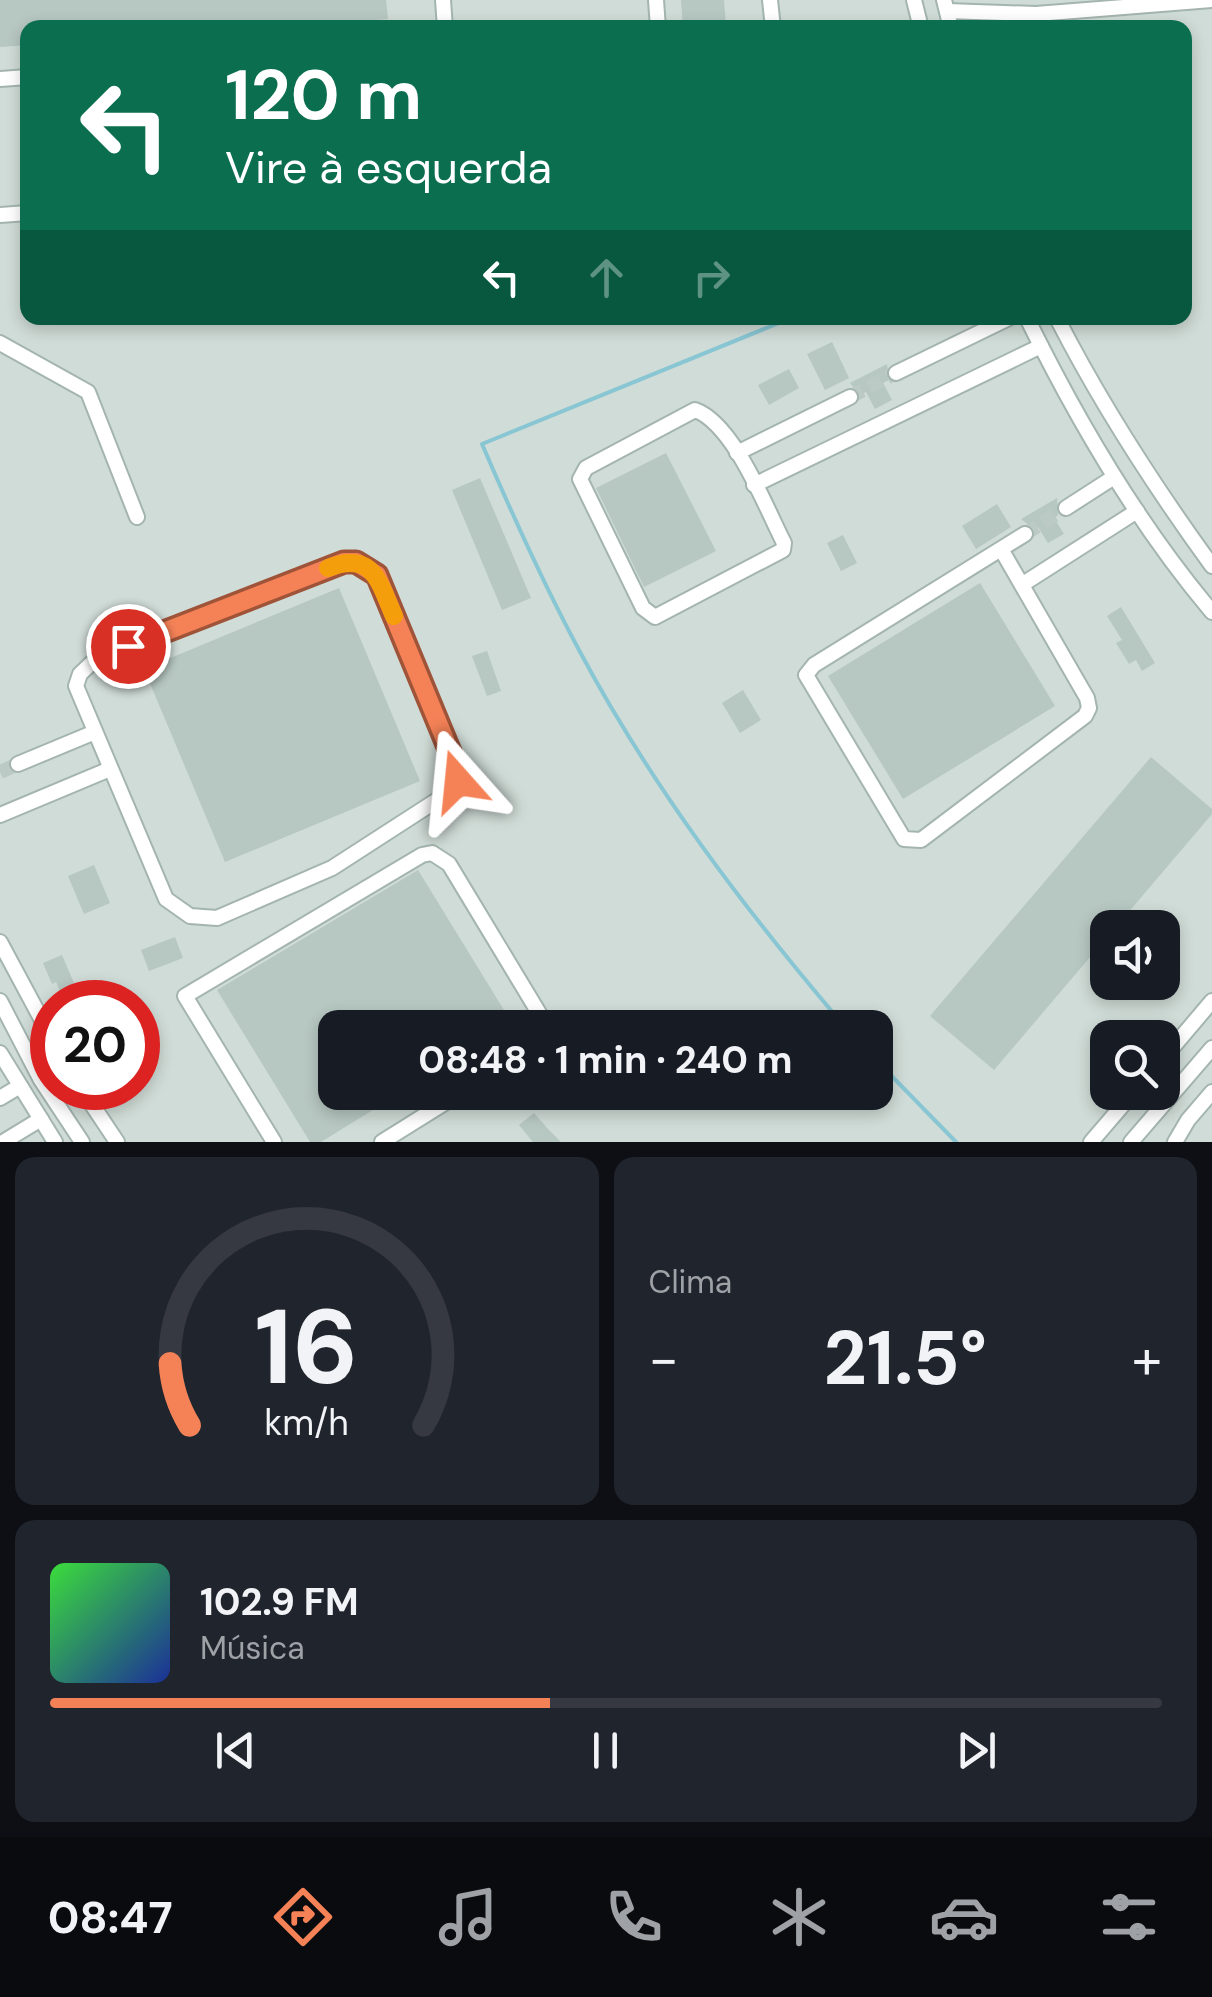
<!DOCTYPE html>
<html lang="pt">
<meta charset="utf-8">
<style>
:root{--surface:#171b24;--page:#20242c;--text:#f1f3f6;--muted:#9ea1a6;--line:#363941;--accent:#f58257}
body{margin:0;font-family:"DM Sans",sans-serif;background:var(--page);color:var(--text);height:100vh;display:flex;flex-direction:column;font-size:38px;white-space:nowrap}
*{box-sizing:border-box;margin:0}
p{font-size:32px;color:var(--muted)}
.icon{flex:none;width:55px;height:55px;fill:none;stroke:currentColor;stroke-width:2;stroke-linecap:round;stroke-linejoin:round}
.map{position:relative;height:1142px;overflow:hidden}
.drawer{display:flex;flex-direction:column;gap:15px;padding:15px;background:#0d0f14;flex:1}
.drawer>*{flex:none}
.banner{position:absolute;left:20px;top:20px;width:1172px;height:305px;border-radius:20px;box-shadow:0 5px 15px #0003;background:#0b6e4f;color:#fff;overflow:hidden}
.controls{position:absolute;left:1090px;top:910px;display:grid;gap:20px}
.controls a{display:grid;place-items:center;width:90px;height:90px;border-radius:20px;background:var(--surface);box-shadow:0 5px 15px #0003;font-size:50px}
.speed{position:absolute;left:30px;top:980px;display:flex;gap:20px;font-size:50px;font-weight:700;text-align:center}
.speed>*{display:grid;place-content:center;width:130px;height:130px;border-radius:50%;background:var(--surface);box-shadow:0 5px 15px #0003;line-height:1}
.speed .limit{border:15px solid #d22;background:#fff;color:#111}
.pin{position:absolute;display:grid;place-items:center;width:85px;height:85px;color:#fff;margin:-42px;border:5px solid #fff;border-radius:50%;box-shadow:0 2px 10px #0007}
.me{position:absolute;width:110px;margin:-55px;rotate:342deg;stroke-linejoin:round;filter:drop-shadow(0 0 8px #0008)}
.turn{display:flex;align-items:center;gap:35px;height:210px;padding:0 40px;font-size:45px}
.turn .icon{width:130px;height:130px;stroke-width:2.5}
.turn b{display:block;font-size:70px;line-height:85px}
.lanes{display:flex;align-items:center;height:95px;padding:0 40px;background:#0003;justify-content:center;gap:50px;direction:ltr}
.lanes .off{opacity:.35}
.big{font-size:75px;font-weight:700;line-height:1.1}
.drawer .tile{flex:1;display:flex;flex-direction:column;justify-content:center;gap:15px;min-width:0;padding:0 35px;border-radius:20px;background:var(--page)}
.drawer .dial{align-items:center;gap:0}
.dial svg{height:260px;overflow:visible;fill:none;stroke:var(--line);stroke-width:7;stroke-linecap:round;text-anchor:middle}
.dial text{fill:var(--text);stroke:none}
.song{display:flex;align-items:center;gap:30px}
.cover{width:120px;height:120px;border-radius:15px;background:linear-gradient(135deg,hsl(120 70% 55%),hsl(230 70% 35%))}
.played{height:10px;border-radius:5px;background:linear-gradient(90deg,var(--accent) 45%,var(--line) 45%)}
.keys{display:flex;justify-content:space-around;direction:ltr}
.heat{display:flex;justify-content:space-between;align-items:center;font-size:55px;direction:ltr}
.drawer .tiles{flex:1;display:grid;gap:15px;grid-template-columns:1fr 1fr}
.tile:last-child{grid-column:span 2}
.trip{position:absolute;left:318px;top:1010px;width:575px;height:100px;border-radius:20px;background:var(--surface);box-shadow:0 5px 15px #0003;font-weight:700;line-height:100px;text-align:center}
.tabs{display:flex;height:160px;justify-content:space-around;align-items:center;background:#090b0e;color:var(--muted)}
.tabs .icon{width:70px;height:70px}
.tabs .selected{color:var(--accent)}
.tabs b{font-size:45px;color:var(--text)}
.map>svg:first-child{display:block}
.built{fill:#d0dcd7;fill-rule:evenodd}
.lines{fill:none;stroke-linecap:round;stroke-linejoin:round}
.stream{stroke:#89c6d3;stroke-width:4}
.building{fill:#b7c7c1}
.minor-tunnel{stroke:#bbcac5;stroke-width:14;stroke-dasharray:14 7;stroke-linecap:butt}
.minor-casing{stroke:#a4b5af;stroke-width:18}
.minor{stroke:#fff;stroke-width:14}
.route-casing{stroke:#9f5439;stroke-width:25}
.route{stroke:#f58257;stroke-width:18}
.slow{stroke:#f59e0b;stroke-width:18}
</style>
<div class="map">
<svg width="1212" height="1142" viewBox="0 0 1212 1142">
<rect width="100%" height="100%" fill="#e2ede8"/>
<path class="built" d="M0 0H1212V1142H0ZM28 28H1185V318H28ZM1108 928H1162V982H1108ZM52 1002H138V1088H52ZM335 1028H875V1092H335ZM1108 1038H1162V1092H1108Z"/>
<g class="lines">
<g class="stream">
<path d="M791 318 482 444C512 514 543 583 579 650 652 787 745 910 846 1028"/>
<polyline points="875,1059 956,1142"/>
</g>
</g>
<g class="building">
<polygon points="0,0 386,0 388,19 272,28 28,28 28,45 0,47"/>
<polygon points="681,0 724,0 726,26 683,28"/>
<polygon points="832,342 849,378 825,390 807,354"/>
<polygon points="887,364 889,380 883,383 892,400 875,409 866,392 860,395 850,383"/>
<polygon points="789,369 799,388 769,405 758,385"/>
<polygon points="666,453 716,551 644,587 596,488"/>
<polygon points="480,478 531,598 502,610 452,490"/>
<polygon points="1057,498 1058,515 1054,518 1064,534 1048,543 1038,527 1034,529 1021,519"/>
<polygon points="997,504 1011,527 976,549 962,526"/>
<polygon points="843,535 857,563 841,571 827,543"/>
<polygon points="980,583 1055,706 903,799 828,676"/>
<polygon points="339,588 420,781 225,862 144,669"/>
<polygon points="1121,607 1155,663 1142,671 1136,660 1129,664 1116,643 1122,640 1107,616"/>
<polygon points="487,651 501,691 487,696 472,656"/>
<polygon points="743,690 761,720 740,733 722,703"/>
<polygon points="1151,757 1212,809 1212,814 1115,928 1108,928 1108,936 994,1070 930,1016"/>
<polygon points="94,865 110,903 84,914 68,876"/>
<polygon points="418,870 515,1028 335,1028 335,1092 402,1092 321,1142 310,1142 217,990"/>
<polygon points="175,937 183,958 149,971 141,950"/>
<polygon points="62,955 77,990 80,989 86,1002 65,1002 56,982 52,984 43,963"/>
<polygon points="534,1113 548,1129 561,1142 533,1142 519,1125"/>
</g>
<g class="lines">
<g class="minor-tunnel">
<polyline points="850,397 896,373"/>
<polyline points="1025,534 1066,508"/>
<polyline points="0,772 18,764"/>
</g>
<g class="minor-casing">
<g id="minor">
<polyline points="443,0 445,28"/>
<polyline points="656,0 658,28"/>
<polyline points="770,0 773,28"/>
<polyline points="914,0 921,28"/>
<polyline points="944,0 951,28"/>
<polyline points="947,11 1036,14 1212,0"/>
<polyline points="0,79 28,77"/>
<polyline points="0,215 28,213"/>
<path d="M1027 318C1078 422 1137 523 1212 612"/>
<path d="M1057 318C1102 406 1154 486 1212 566"/>
<polyline points="0,343 88,392 137,517"/>
<polyline points="896,373 1009,318"/>
<path d="M695 410C734 424 765 506 784 543L783 550 655 617 643 608 580 479 586 468Z"/>
<polyline points="737,453 850,397"/>
<polyline points="754,485 1041,346"/>
<polyline points="1066,508 1114,477"/>
<polyline points="1001,549 1087,698 1089,708 1085,716 921,840 904,839 806,675 814,665 1025,534"/>
<polygon points="344,562 356,563 377,575 458,771 458,781 445,795 332,868 217,918 190,916 166,899 76,686 80,674 100,655"/>
<polyline points="1023,584 1137,511"/>
<polyline points="18,764 95,732"/>
<polyline points="0,815 110,769"/>
<polyline points="0,942 52,1039"/>
<polyline points="0,1001 41,1080 82,1142"/>
<polyline points="0,1053 55,1142"/>
<polyline points="1162,1060 1212,1001"/>
<polyline points="81,1088 117,1142"/>
<polyline points="0,1098 20,1086"/>
<polyline points="3,1142 41,1119"/>
<polyline points="274,1142 185,996 422,855 432,853 449,864 548,1028"/>
<polyline points="382,1142 462,1092"/>
<polyline points="1091,1142 1134,1092"/>
<polyline points="1131,1142 1212,1048"/>
<polyline points="1175,1142 1188,1120 1212,1092"/>
</g>
</g>
<use href="#minor" class="minor"/>
</g>
<g class="lines">
<g class="route-casing">
<polyline id="route" points="128,646 344,562 356,562 377,575 458,771 458,781"/>
</g>
<use href="#route" class="route"/>
<path class="slow" d="M328 568C373 550 379 582 394 616"/>
</g>
</svg>
<div class="controls">
<a><svg class="icon" aria-label="sound" viewBox="0 0 24 24"><path d="M4 9h4l5-4v14l-5-4H4zM17 9q2 3 0 6"/></svg></a>
<a><svg class="icon" aria-label="search" viewBox="0 0 24 24"><circle cx="10" cy="10" r="6"/><path d="M15 15l6 6"/></svg></a>
</div>
<div class="speed"><div class="limit">20</div></div>
<div class="pin" style="left:128px;top:646px;background:#d93025"><svg class="icon" aria-label="arrive" viewBox="0 0 24 24"><path d="M6 21V4h12l-3 4 3 4H6"/></svg></div>
<svg class="me" style="left:458px;top:781px" viewBox="-20 -20 40 40"><path d="M0-17L14 15 0 8-14 15z" fill="#f58257" stroke="#fff" stroke-width="4"/></svg>
<div class="trip">08:48 · 1 min · 240 m</div>
<div class="banner">
<div class="turn"><svg class="icon" aria-label="left" viewBox="0 0 24 24"><path d="M17 20v-9H6M10 6l-5 5 5 5"/></svg><div><b>120 m</b>Vire à esquerda</div></div>
<div class="lanes"><svg class="icon" aria-label="left" viewBox="0 0 24 24"><path d="M17 20v-9H6M10 6l-5 5 5 5"/></svg><svg class="icon off" aria-label="ahead" viewBox="0 0 24 24"><path d="M12 20V5M6 11l6-6 6 6"/></svg><svg class="icon off" aria-label="right" viewBox="0 0 24 24"><path d="M7 20v-9h11M14 6l5 5-5 5"/></svg></div>
</div>
</div>
<section class="drawer">
<div class="tiles">
<div class="tile dial"><svg viewBox="0 0 100 80">
<path d="M14 69A42 42 0 1 1 86 69"/>
<path d="M14 69A42 42 0 0 1 8 50" stroke="#f58257"/>
<text x="50" y="56" font-size="32" font-weight="700">16</text>
<text x="50" y="72" font-size="11">km/h</text>
</svg></div>
<div class="tile"><p>Clima</p>
<div class="heat"><a>−</a><b class="big">21.5°</b><a>+</a></div>
</div>
<div class="tile">
<div class="song"><i class="cover"></i><div><b>102.9 FM</b><p>Música</p></div></div>
<div class="played"></div>
<div class="keys"><svg class="icon" aria-label="previous" viewBox="0 0 24 24"><path d="M18 5L8 12l10 7zM5 5v14"/></svg><svg class="icon" aria-label="pause" viewBox="0 0 24 24"><path d="M8 5v14M16 5v14"/></svg><svg class="icon" aria-label="next" viewBox="0 0 24 24"><path d="M6 5l10 7-10 7zM19 5v14"/></svg></div>
</div>
</div>
</section>
<nav class="tabs">
<b>08:47</b>
<svg class="icon selected" aria-label="directions" viewBox="0 0 24 24"><path d="M12 3l9 9-9 9-9-9zM9 14v-3h6M13 9l2 2-2 2"/></svg>
<svg class="icon" aria-label="music" viewBox="0 0 24 24"><path d="M9 18V5l10-2v13"/><circle cx="6" cy="18" r="3"/><circle cx="16" cy="16" r="3"/></svg>
<svg class="icon" aria-label="phone" viewBox="0 0 24 24"><path d="M5 4h4l2 5-3 2q2 4 5 5l2-3 5 2v4C11 20 4 13 5 4z"/></svg>
<svg class="icon" aria-label="climate" viewBox="0 0 24 24"><path d="M12 3v18M4 7l16 10M4 17L20 7"/></svg>
<svg class="icon" aria-label="car" viewBox="0 0 24 24"><path d="M5 17H2v-5l4-1 3-4h7l3 4 3 1v5h-3M9 17h6M6 11h13"/><circle cx="7" cy="17" r="2"/><circle cx="17" cy="17" r="2"/></svg>
<svg class="icon" aria-label="filters" viewBox="0 0 24 24"><path d="M4 7h16M4 17h16"/><circle cx="9" cy="7" r="2"/><circle cx="15" cy="17" r="2"/></svg>
</nav>
